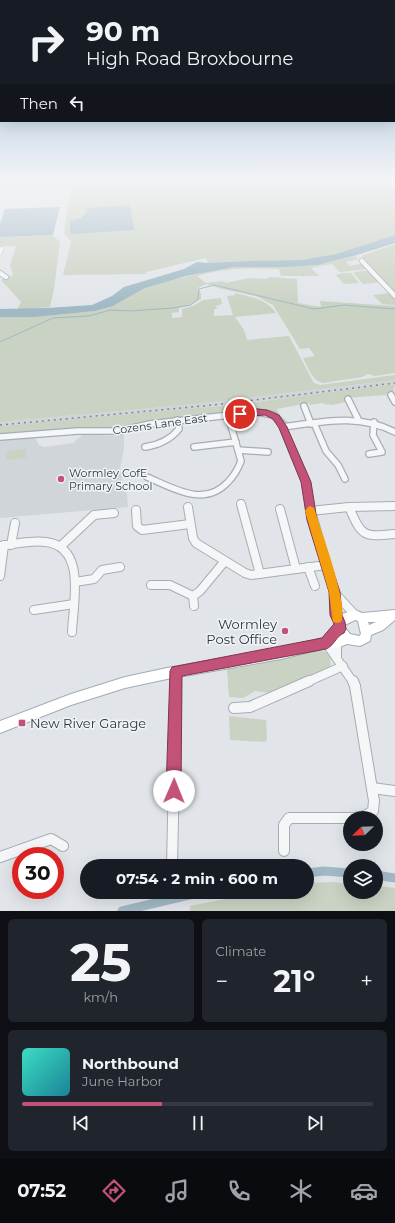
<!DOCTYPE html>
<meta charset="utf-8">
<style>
:root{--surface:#171b24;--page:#20242c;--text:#f1f3f6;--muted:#9ea1a6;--line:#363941;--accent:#c25278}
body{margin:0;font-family:Montserrat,sans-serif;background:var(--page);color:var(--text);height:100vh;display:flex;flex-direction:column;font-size:15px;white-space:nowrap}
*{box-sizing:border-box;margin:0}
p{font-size:13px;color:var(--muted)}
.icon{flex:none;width:22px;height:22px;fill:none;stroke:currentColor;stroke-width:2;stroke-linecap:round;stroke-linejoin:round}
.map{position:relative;height:911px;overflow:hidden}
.panel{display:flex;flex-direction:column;gap:8px;padding:8px;background:#0d0f14;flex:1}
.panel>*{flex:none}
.top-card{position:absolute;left:0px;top:0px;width:395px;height:122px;box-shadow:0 4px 16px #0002;background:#171b24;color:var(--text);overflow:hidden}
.needle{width:26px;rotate:247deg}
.buttons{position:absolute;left:343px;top:811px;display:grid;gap:8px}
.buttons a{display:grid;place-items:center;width:40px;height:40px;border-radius:50%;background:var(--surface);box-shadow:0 4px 16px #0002;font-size:20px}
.speed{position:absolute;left:12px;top:847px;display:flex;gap:8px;font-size:20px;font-weight:700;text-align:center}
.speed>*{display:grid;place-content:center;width:52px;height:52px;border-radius:50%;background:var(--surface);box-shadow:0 4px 16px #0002;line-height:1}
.speed .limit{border:6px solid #d22;background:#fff;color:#111}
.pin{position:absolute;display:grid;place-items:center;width:34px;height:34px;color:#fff;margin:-17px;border:2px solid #fff;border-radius:50%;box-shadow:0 1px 4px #0007}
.me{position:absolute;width:44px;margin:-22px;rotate:1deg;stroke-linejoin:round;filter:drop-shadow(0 0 3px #0008)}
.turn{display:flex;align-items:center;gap:14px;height:84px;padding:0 20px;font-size:18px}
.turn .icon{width:52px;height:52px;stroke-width:2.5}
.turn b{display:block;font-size:28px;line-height:34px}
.then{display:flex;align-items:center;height:38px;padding:0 20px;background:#0003;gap:8px;font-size:15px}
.big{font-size:30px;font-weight:700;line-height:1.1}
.panel .card{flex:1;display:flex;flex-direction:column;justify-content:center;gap:6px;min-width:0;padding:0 14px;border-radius:6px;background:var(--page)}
.panel .dial{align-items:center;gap:0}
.dial b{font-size:52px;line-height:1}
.song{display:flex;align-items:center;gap:12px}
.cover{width:48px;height:48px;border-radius:6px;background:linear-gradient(135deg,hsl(170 70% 55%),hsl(190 70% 35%))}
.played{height:4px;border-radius:2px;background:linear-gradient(90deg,var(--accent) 40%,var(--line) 40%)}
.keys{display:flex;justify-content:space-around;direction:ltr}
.heat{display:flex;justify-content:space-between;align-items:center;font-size:22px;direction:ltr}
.panel .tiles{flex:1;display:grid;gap:8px;grid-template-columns:1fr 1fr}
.card:last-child{grid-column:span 2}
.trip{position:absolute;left:80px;top:859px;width:234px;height:40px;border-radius:20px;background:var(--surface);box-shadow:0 4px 16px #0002;font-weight:700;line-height:40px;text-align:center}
.tab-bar{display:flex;height:64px;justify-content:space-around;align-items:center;background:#090b0e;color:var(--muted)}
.tab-bar .icon{width:28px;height:28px}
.tab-bar .on{color:var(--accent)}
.tab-bar b{font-size:18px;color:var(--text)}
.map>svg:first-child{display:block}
.built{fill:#d0d5da}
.green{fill:#cad2c3}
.water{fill:#a0b9c5}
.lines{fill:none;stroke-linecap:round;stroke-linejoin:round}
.stream{stroke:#a0b9c5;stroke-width:1}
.canal{stroke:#a0b9c5;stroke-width:9}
.minor-far4-casing{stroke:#a7adb3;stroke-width:4.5}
.minor-far3-casing{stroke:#a7adb3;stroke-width:6}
.minor-far2-casing{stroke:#a7adb3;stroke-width:8}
.minor-far1-casing{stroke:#a7adb3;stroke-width:10}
.minor-casing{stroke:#a7adb3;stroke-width:12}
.major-casing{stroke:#a2acb3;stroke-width:2}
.minor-far4{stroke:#f4f6f7;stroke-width:3.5}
.minor-far3{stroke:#f4f6f7;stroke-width:4.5}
.minor-far2{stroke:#f4f6f7;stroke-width:5.5}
.minor-far1{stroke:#f4f6f7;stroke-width:8}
.minor{stroke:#f4f6f7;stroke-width:10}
.major{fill:#fff;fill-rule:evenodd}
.rail{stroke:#7c8891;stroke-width:1.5;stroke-dasharray:2 4;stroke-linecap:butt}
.route{fill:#c25278;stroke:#7e354e}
.slow{fill:#f59e0b}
.poi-dot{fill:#c25278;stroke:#f1f4f6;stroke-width:1.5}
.labels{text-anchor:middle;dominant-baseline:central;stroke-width:3;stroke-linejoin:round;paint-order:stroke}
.street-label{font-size:11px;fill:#2b363f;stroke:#f1f4f6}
.poi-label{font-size:11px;fill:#2b363f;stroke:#f1f4f6;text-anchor:start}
.near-poi-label{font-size:13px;fill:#2b363f;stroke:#f1f4f6;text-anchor:end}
</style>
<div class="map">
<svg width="395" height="911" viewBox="0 0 395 911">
<rect width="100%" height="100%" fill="#e1e5e9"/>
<g class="built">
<polygon points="0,180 72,180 72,189 0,191"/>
<polygon points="395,380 395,384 316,395 151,413 0,426 0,422 196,404"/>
<polygon points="92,434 108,436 124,434 124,449 120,468 123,485 127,494 128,507 0,518 0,440 35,437 39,445 44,447 73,443 82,435"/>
</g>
<g class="green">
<polygon points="72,180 375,180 395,189 395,235 336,254 301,260 248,261 208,263 206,258 146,272 147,274 63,275 71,242 64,233"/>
<polygon points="53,235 60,242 54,289 50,307 17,310 21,302 1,280 13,275 10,265 16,246 0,246 0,237"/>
<polygon points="395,244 395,294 361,256"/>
<path d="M355 256 359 259 346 262 350 266 363 263 368 269 340 272 332 264 311 268 319 276H281L279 269C250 268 225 268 197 276L206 283 223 281 226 283 249 278 265 279 270 277 297 279 298 303 321 307 320 301 395 306V373L375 376 368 374 362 377 324 383C312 382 308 367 303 358L315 356 309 348 300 349 273 305 256 296 222 289 206 284 198 288 201 294V299L194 303 179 308V312L172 313V318L182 317V309L193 306 203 300 221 298 222 304 216 306 217 309H214V316L233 315 227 296 235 295V293C250 297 267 299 276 313L235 317 244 330 247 340 289 336 314 383 320 385 395 375V380L196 404 0 422V317H36L95 311 113 306 145 288 159 283 224 268 247 266H304L319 265Z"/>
<polygon points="361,271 370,271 380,282 363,284 353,273"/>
<polygon points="342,273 351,273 359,283 344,284 336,275"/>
<polygon points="390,293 395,298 395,305 382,304 373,295"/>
<polygon points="395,384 393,395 392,393 386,393 387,395 345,398 346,402 332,405 324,404 323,403 310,405 309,403 277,409 280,415 288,422 286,423 273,412 260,409 151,421 113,429 78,428 0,434 0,426 240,404"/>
<polygon points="26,449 26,458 6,460 7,451"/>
<path d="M321 650C330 653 332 659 330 667L270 693 255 691 243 698 229 697 227 668H237Z"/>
<polygon points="229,716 266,720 267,739 265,742 230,740"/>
<polygon points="332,882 350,884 350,892 376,892 376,886 395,888 395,911 190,911 190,906 262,892 307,892 307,883"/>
</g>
<g class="water">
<polygon points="130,205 134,230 70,234 70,221 81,218 87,212 86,208"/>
<polygon points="60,207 53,235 0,237 0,224 5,209"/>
<polygon points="395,235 395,243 357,255 318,265 288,267 234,267 186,276 145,288 113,306 95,311 36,317 0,317 0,309 47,308 92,305 112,296 124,287 184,269 197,262 208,263 248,261 301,260 336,254"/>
</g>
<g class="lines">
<polyline class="stream" points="0,342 53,318 88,316 111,310 130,311 173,308 191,305 198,299 199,289 214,285 314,309 344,305 395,309"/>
<g class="canal">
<polyline points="307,873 324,871 350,873"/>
<polyline points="376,875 395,878"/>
<polyline points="122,911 202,892"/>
</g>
<g class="minor-far4-casing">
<g id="minor-far4">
<polyline points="0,253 2,248"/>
<polyline points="362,261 363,262"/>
</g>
</g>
<g class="minor-far3-casing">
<g id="minor-far3">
<polyline points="362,261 395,296"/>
<polyline points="0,273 6,277"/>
</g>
</g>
<g class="minor-far2-casing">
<g id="minor-far2">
<polyline points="391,395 395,402"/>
<polyline points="348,399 358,419"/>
<polyline points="304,406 311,424"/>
<polyline points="314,423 326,451 338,465 345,479"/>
<path d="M283 427C322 422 358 413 395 432"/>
<polyline points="0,437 78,431 119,431 150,424 257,412 273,415 281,423 306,482 309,505"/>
<path d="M145 447C159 445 170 440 179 429L177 420"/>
<polyline points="194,447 236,442"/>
<polyline points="238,450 268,452"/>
<polyline points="369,454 382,452 373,435 374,422"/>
<path d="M147 477C173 488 204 508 228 482 234 476 238 469 241 461L228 415"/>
<polyline points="241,503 241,505"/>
</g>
</g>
<g class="minor-far1-casing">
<g id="minor-far1">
<polyline points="241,504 260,574"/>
<polyline points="309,504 334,592 336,615 340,622"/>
<polyline points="188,507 193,538 196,543 245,573 251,575 326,565"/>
<path d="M349 507C362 537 363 537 395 534"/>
<polyline points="280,509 296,569"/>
<polyline points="136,510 137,526 142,530 190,524"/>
<polyline points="310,511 349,507 395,506"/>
<polyline points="11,545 15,523"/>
<path d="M0 546C15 544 31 540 46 542 87 547 73 604 72 632"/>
<polyline points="61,546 94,515 114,513"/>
<polyline points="308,567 315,586"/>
<polyline points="0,576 4,545"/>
<polyline points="75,582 94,579 102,570 120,567"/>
<polyline points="151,585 170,585 193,596 200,591 225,561"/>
<polyline points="334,592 355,615"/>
<polyline points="193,596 194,606"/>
<polyline points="34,610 74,604"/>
<polyline points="326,643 353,682"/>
<polyline points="337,643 337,658"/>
<polyline points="176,682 176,671"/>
<polyline points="307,682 343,666"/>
</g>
</g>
<g class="minor-casing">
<g id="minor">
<polyline points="234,708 250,707 309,681"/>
<polyline points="372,788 395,791"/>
<polyline points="284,851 284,825 289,818 355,818 365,816 373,811 374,801 355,686 353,681"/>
<polyline points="0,857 51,839 63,846"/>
<polyline points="172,866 176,681"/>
</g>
</g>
<g class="major-casing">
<path id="major" d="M355 610 362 613 395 610V620L383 630 371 635 370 641 360 646 347 644 337 648H326L281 659 167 679 125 688 71 705 0 733V721L71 694 125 677 167 668 281 648 323 638 335 624 336 618 342 614ZM355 620 358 621 361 634 359 636 350 634 345 628V625ZM368 622H376L369 625Z"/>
</g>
<use href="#minor-far4" class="minor-far4"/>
<use href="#minor-far3" class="minor-far3"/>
<use href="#minor-far2" class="minor-far2"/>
<use href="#minor-far1" class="minor-far1"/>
<use href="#minor" class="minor"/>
<use href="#major" class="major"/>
<polyline class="rail" points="0,425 213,405 395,383"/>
</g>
<linearGradient id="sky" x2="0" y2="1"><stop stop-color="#8bb6da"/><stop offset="0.58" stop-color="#f2f3f5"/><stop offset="1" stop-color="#f2f3f5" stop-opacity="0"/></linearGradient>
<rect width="395" height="308" fill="url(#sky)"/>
<path class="route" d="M257 409 267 410 279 415 287 427 311 482 317 520 340 592 342 615 345 622 346 629 344 633C336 636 334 646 326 649L182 676 181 791 179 796 174 798 168 796 166 791 170 671 172 667 322 638 334 624 330 615 329 592 307 520 301 482 279 428 273 419 265 415 240 417 235 414 240 411Z"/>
<path class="slow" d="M310 506 314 508 315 511C321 531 349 605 341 622L337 623 333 622 329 592 305 511 307 508Z"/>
<g class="poi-dot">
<circle cx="61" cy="479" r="4"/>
<circle cx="285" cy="631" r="4"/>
<rect x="18" y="719" width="8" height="8" rx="2"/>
</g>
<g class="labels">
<g class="street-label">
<text transform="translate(160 424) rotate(-8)">Cozens Lane East</text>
</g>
<g class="poi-label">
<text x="69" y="473">Wormley CofE<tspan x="69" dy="13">Primary School</tspan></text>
</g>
<g class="near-poi-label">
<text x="277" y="624">Wormley<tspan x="277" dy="15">Post Office</tspan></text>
<text x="30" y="723" text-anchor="start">New River Garage</text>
</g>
</g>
</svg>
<div class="buttons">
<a><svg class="needle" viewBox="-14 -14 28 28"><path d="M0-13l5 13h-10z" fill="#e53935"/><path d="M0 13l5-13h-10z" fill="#9ea1a6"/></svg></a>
<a><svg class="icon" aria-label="layers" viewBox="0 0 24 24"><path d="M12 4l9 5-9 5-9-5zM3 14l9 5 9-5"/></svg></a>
</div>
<div class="speed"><div class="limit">30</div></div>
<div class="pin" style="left:240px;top:414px;background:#d93025"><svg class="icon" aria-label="arrive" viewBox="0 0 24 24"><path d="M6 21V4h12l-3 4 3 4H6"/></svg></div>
<svg class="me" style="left:174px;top:791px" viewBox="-20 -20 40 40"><circle r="19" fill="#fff"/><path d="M0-13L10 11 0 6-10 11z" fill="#c25278"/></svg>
<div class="trip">07:54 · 2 min · 600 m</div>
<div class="top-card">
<div class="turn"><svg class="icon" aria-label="right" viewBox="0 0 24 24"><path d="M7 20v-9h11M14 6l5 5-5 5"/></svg><div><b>90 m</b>High Road Broxbourne</div></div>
<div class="then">Then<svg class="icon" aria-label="left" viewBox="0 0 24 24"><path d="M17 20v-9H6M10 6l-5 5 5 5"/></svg></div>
</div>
</div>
<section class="panel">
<div class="tiles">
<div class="card dial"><b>25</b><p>km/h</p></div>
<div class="card"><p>Climate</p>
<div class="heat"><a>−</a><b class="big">21°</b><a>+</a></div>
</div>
<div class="card">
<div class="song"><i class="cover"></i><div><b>Northbound</b><p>June Harbor</p></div></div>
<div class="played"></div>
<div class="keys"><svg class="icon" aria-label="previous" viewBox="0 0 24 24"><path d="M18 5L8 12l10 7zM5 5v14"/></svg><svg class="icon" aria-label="pause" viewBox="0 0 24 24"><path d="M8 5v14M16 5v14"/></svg><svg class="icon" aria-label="next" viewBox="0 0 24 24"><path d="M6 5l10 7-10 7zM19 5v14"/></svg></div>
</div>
</div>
</section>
<nav class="tab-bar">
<b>07:52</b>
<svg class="icon on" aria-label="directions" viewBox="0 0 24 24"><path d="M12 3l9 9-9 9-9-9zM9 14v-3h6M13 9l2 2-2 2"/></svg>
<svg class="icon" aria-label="music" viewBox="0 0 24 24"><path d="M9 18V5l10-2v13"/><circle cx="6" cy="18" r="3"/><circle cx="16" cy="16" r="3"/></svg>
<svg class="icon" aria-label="phone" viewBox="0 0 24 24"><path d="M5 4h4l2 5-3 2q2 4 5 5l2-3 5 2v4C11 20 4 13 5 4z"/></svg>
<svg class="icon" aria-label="climate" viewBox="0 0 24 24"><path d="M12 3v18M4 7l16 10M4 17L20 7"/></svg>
<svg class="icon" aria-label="car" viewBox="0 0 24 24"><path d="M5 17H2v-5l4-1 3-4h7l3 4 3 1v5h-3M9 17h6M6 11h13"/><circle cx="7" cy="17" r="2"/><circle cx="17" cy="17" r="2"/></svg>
</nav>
